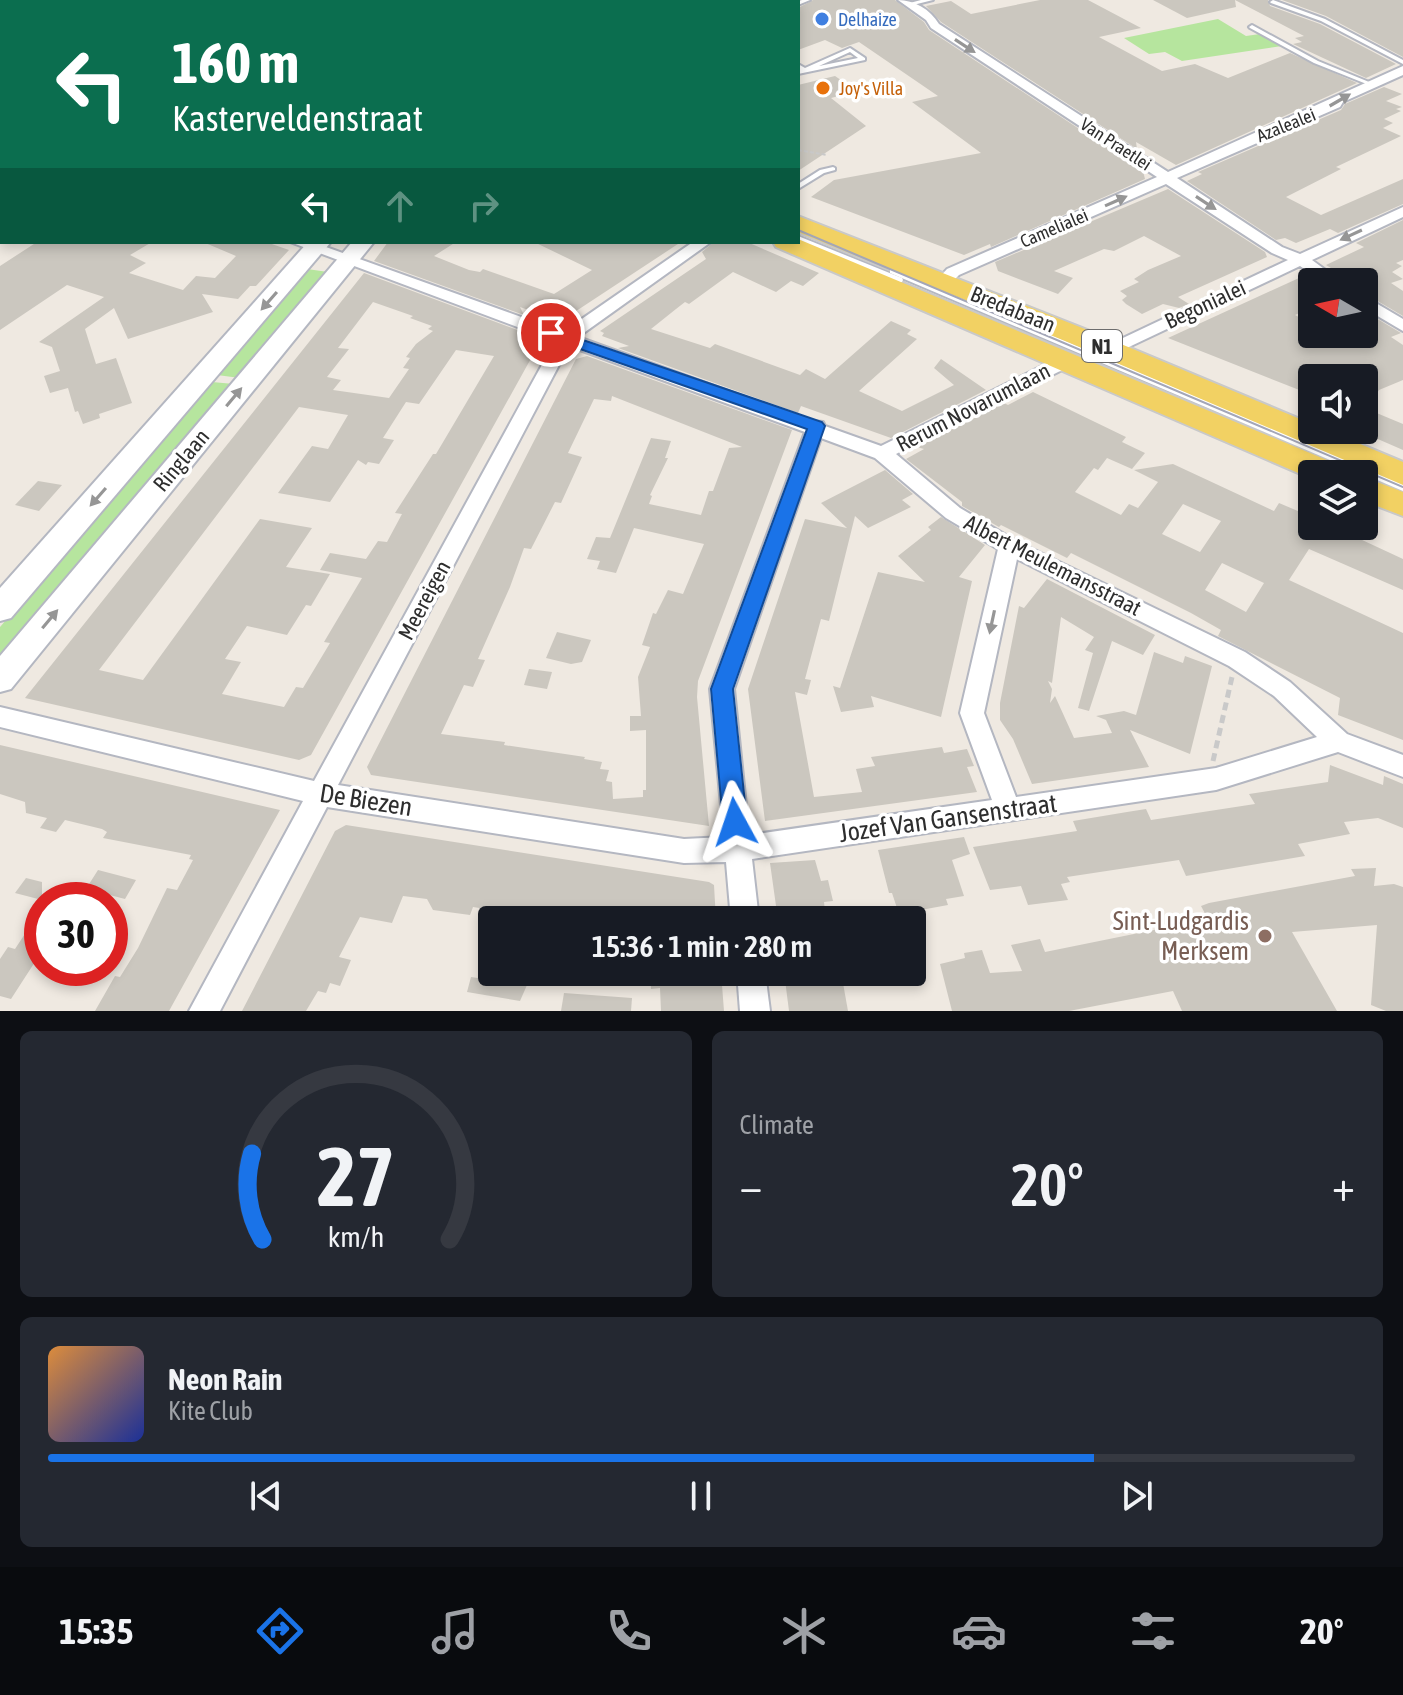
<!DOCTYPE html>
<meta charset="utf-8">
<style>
:root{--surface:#171b24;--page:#242831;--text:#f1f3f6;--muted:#9ea1a6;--line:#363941;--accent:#1a73e8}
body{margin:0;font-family:"Asap Condensed",sans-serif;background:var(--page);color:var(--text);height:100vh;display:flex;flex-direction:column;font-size:30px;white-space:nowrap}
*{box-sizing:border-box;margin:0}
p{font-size:26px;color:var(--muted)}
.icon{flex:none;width:44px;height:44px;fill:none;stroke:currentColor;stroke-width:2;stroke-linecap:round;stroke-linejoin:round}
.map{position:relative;height:1011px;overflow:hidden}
.sheet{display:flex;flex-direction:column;gap:20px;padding:20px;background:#0d0f14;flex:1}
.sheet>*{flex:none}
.guide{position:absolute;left:0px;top:0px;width:800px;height:244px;box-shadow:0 4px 12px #0003;background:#0b6e4f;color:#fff;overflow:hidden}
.needle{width:52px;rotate:279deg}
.controls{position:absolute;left:1298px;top:268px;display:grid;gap:16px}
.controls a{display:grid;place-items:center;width:80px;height:80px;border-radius:8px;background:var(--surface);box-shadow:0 4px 12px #0003;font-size:40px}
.speed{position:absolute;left:24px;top:882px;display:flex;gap:16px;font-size:40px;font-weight:700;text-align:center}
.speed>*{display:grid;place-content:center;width:104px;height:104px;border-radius:50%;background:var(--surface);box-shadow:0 4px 12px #0003;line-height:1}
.speed .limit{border:12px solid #d22;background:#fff;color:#111}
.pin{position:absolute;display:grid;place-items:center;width:68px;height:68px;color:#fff;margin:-34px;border:4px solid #fff;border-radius:50%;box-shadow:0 2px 8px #0007}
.me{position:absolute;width:88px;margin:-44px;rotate:355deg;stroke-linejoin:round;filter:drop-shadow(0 0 6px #0008)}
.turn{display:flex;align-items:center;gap:28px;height:168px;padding:0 40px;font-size:36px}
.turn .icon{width:104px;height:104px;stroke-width:2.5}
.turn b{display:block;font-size:56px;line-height:68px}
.lanes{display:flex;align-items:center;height:76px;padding:0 40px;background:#0003;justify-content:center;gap:40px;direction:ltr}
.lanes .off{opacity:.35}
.big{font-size:60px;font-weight:600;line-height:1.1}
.sheet .widget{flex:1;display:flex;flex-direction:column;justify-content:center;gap:12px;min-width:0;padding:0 28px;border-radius:12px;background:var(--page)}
.sheet .dial{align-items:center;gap:0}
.dial svg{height:208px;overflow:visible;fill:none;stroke:var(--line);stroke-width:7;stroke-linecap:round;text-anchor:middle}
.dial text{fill:var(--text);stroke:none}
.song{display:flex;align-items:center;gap:24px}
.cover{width:96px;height:96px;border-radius:12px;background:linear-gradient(135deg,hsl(30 70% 55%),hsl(230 70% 35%))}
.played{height:8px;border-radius:4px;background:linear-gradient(90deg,var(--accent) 80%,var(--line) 80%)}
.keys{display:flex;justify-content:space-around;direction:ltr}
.heat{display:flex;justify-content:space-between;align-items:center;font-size:44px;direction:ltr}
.sheet .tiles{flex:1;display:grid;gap:20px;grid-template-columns:1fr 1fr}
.widget:last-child{grid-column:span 2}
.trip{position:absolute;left:478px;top:906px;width:448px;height:80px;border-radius:8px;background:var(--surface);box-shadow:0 4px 12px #0003;font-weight:600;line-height:80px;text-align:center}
.tabs{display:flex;height:128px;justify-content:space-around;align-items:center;background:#090b0e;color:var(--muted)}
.tabs .icon{width:56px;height:56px}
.tabs .on{color:var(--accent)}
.tabs b{font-size:36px;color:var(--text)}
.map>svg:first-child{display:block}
.green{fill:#b6e59e}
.building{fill:#cbc7bf;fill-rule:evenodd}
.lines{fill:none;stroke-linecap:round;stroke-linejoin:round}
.lane-casing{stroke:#b4b7c1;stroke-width:4}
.street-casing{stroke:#b4b7c1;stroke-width:4}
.secondary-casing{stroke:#b4b7c1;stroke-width:4}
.primary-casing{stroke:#c9c9c9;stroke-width:4}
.path-far1{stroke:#c9c9c9;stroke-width:2;stroke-dasharray:4 2;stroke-linecap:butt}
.path{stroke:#c9c9c9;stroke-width:5;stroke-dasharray:8 5;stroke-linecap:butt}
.lane{fill:#fff;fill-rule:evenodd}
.street{fill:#fff;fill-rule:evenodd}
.secondary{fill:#fff;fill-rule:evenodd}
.primary{fill:#f2d163;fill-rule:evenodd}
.tram{stroke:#a3a6b8;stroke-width:2}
.oneway{fill:#969696}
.route{fill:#1a73e8;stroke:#114b97;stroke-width:2}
.shop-dot{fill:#3f7fe0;stroke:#fff;stroke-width:3}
.food-dot{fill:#e8710a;stroke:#fff;stroke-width:3}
.education-dot{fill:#8d6e63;stroke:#fff;stroke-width:3}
.labels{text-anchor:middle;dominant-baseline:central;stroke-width:7;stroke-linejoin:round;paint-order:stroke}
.far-shop-label{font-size:18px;fill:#366cbe;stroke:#fff;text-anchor:start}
.far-food-label{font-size:18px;fill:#c56008;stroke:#fff;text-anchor:start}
.far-street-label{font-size:18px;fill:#2e2e2e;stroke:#fff}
.shield{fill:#fff;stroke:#6d6d6d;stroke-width:2}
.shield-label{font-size:20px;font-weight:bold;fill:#2e2e2e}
.street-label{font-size:22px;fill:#2e2e2e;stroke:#fff}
.near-street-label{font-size:26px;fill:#2e2e2e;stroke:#fff}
.near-education-label{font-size:26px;fill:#785e54;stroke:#fff;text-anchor:end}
</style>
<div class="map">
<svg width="1403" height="1011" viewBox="0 0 1403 1011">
<rect width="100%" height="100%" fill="#efe9e1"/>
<g class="green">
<polygon points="1218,19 1246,36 1260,34 1282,46 1182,61 1165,52 1149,54 1124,38"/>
<polygon points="307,269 328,272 240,378 217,375"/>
<polygon points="212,382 234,384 0,664 0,627"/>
</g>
<g class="building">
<polygon points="813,0 895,0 924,22 929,30 1143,171 1145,179 991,247 990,244 964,255 811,197 834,180 981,153 912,102 938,96 859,42 842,48 825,40 798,50 798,8"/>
<polygon points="1040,0 1088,0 1141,28 1099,37 1162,71 1195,64 1228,78 1290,53 1357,83 1176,165 1136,142 1137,149 941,22 926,6 951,1 971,14"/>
<polygon points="1153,0 1235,0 1236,7 1187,18"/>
<polygon points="1235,0 1268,0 1270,6 1320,24 1396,64 1366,78 1293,44 1302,42 1295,38 1304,36"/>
<polygon points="1282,0 1403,0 1403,57 1326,16"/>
<polygon points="835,76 857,91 831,98 866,126 798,171 798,85"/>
<polygon points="1384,87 1402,94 1386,101 1402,107 1396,109 1401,111 1384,119 1393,123 1383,128 1401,136 1336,167 1341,169 1286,197 1321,215 1403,179 1403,204 1338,233 1330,229 1296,243 1285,238 1276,240 1187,181 1202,174 1198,172 1341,110 1345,104"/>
<polygon points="1168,189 1265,252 1267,257 1178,297 1189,304 1179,308 1163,304 1142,314 1126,304 1122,300 1127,296 1120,291 1139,282 1134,279 1148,270 1181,256 1144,236 1114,251 1104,249 1054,271 1073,278 1058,294 998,271 995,262"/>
<polygon points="1403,220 1403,260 1396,263 1402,266 1392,272 1403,279 1391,283 1403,291 1403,316 1364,293 1364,282 1354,282 1326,265 1364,247 1356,243"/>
<polygon points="37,242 152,242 130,255 146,263 129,273 183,290 196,276 215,278 236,256 203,242 266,242 289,250 256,286 250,286 238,299 202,294 213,312 128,339 114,308 85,329 96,364 116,358 132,403 99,414 100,418 83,424 78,411 75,412 68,388 50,393 44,376 60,371 52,347 39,342 104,297 67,285 0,330 0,266"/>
<polygon points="388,242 456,242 434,256 469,270 480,272 483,269 554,294 592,270 534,242 681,242 564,319 556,320 520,307 524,315 374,261"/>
<polygon points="714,242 747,242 819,273 803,286 791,281 776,292 733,272 689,304 685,302 676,309 651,329 710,348 715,344 800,375 806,369 825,379 891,321 911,330 907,334 917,339 859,391 902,411 954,385 934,368 941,359 986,390 891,438 801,406 798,413 618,348 629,346 602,336 604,333 600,331 706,259 702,252"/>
<path d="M364 273 536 337 539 344 311 755 299 760 25 698ZM373 302 413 316 410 318 432 326 428 329 433 331 416 344 406 357 410 358 403 368 409 369 389 398 333 390 341 380 327 377 349 349 338 348ZM456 350 494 356 436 454H433L395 513 402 514 387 542 378 541 366 559 330 553 320 570 362 578 324 642 330 643 303 688 296 687 284 707 222 694 241 662 225 659 247 626 287 635 306 605 311 606 330 574 286 567 312 528 260 519 143 680 99 670 299 407 348 415 328 449 312 446 278 493 330 502 358 460 366 465 368 462 379 464 394 440 383 438 406 402 419 404Z"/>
<polygon points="1299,278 1312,284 1312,302 1304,306 1308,309 1295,315 1312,324 1312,334 1328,334 1334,338 1344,334 1364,334 1364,311 1401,333 1391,337 1403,345 1403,380 1379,390 1367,409 1403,424 1403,450 1364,433 1364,378 1312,378 1312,395 1168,338"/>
<path d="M587 356 792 430 698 681 697 697 709 826 371 775 367 767 576 359ZM612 396 742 447 729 448 713 491H709L701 515 649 504 652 496 650 495 668 458H665L671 441 651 438 610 538 596 537 587 559 600 561 597 569 616 573 634 528 704 544 683 594 668 590 656 614 653 613 642 645 650 647 638 677 641 716H630V731L646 730V790H643V797L613 799 612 782 606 781 609 770 600 769 602 762 584 759 585 757 504 745 505 742 441 734 464 685 473 687 485 660 478 659 510 587 524 548 531 549 555 502 561 503 582 457 568 453 594 399 611 401Z"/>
<path d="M1033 392 1126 437 1122 442 1145 453 1132 469 1107 458 1098 470 1094 468 1075 492 1121 515 1129 504 1138 508 1158 482 1134 470 1173 464 1274 511 1279 503 1312 517V526H1332L1403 559V590L1309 549 1289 580 1403 633V740L1338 715 1340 698 1218 636 1221 630 1191 613 1071 553 1067 558 1001 525 999 527 962 506V502L906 459 924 449 917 447 1004 403 1008 405ZM1183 504 1221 521 1200 552 1162 534ZM1222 563 1264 583 1246 612 1205 590Z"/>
<polygon points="885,470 913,494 902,500 911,507 868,528 855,516 829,621 821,619 805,679 811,680 807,695 795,692 814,797 862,792 856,769 875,766 871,757 942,747 944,753 967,749 974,766 967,767 977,792 765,821 748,689 805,519 847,528 821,503"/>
<polygon points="38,481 62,485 39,511 15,505"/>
<polygon points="941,517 985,545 959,577 972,581 941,717 871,696 874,707 841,712 833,686 840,688 878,572 925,582 898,556 931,530 928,527"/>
<polygon points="1047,579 1155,635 1143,655 1112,641 1089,711 1078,708 1093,653 1085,650 1094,637 1061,617 1052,683 1048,681 1052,689 1050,703 1055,696 1074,738 1112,733 1106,720 1096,716 1124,711 1136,715 1154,652 1183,663 1185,656 1212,666 1190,754 1130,730 1149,767 1032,784 1013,739 1000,720 1000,703 1019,606 1024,608"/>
<polygon points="557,632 591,640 582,662 571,664 546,658"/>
<polygon points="529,669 552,672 547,689 524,685"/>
<polygon points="0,745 280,810 169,1011 95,1011 115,976 120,977 138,948 167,888 177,890 193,860 189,859 191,855 103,838 107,832 102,829 65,820 56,832 40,828 47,818 26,813 25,802 0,794"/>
<polygon points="1330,765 1383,785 1384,776 1403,784 1403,828 1378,818 1344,822 1350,834 1298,844 1305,856 1186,876 1179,860 1067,877 1070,882 1061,884 1068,900 1028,905 1021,886 990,890 973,847 1077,831 1073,821 1127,812 1146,809 1151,820 1255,804 1249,794 1328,782"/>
<polygon points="346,825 709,882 714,885 716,920 599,920 600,915 570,911 568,917 517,908 513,908 511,913 473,907 470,915 433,910 427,899 403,896 392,923 360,917 339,957 351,960 340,986 330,983 326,993 318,991 306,1011 242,1011 335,831"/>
<polygon points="964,837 970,854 952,860 964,896 946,899 948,905 899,914 892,893 889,893 878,850"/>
<polygon points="815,860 821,881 828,880 833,901 824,902 826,920 778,920 770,863"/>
<polygon points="1376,868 1374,886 1394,884 1403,887 1403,1011 1386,1011 1371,1005 1377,925 1292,932 1337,1011 1182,1011 1173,991 1069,1011 952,1011 940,964 965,958 964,953 982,950 990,973 1022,971 1011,945 1040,939 1045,952 1208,919 1201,906 1209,903 1355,876 1351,869"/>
<polygon points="98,870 121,876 136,880 125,899 106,894 102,900 79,900"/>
<polygon points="26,878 42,882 42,900 15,893"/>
<polygon points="42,908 42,951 11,999 0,996 0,959 8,947 15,949"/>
<polygon points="650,972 721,972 724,1011 661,1011 660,988 651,989"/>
<polygon points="784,972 841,972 848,1011 789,1011"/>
<polygon points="471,977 498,981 527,985 520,1001 467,992"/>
<polygon points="564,993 632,998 631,1011 561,1011"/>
</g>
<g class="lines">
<g class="lane-casing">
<g id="lane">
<polygon points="228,0 236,0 239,2 231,2"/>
<polygon points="802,0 810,0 798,5 798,2 796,2"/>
<polygon points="921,0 933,0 909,6 906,4"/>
<polygon points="1273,0 1325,19 1403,60 1403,64 1321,21 1271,3 1270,2"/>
<polygon points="1252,25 1318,61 1374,84 1369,85 1314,63 1250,28 1249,27"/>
<path d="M850 48 865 58V60L798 74V70H800L798 69V64L805 68ZM850 52 858 58 819 66Z"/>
<polygon points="833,167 835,168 835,170 824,173 798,189 798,184 820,170"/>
<polygon points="798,236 902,278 903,280 902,282 896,282 798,241"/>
<polygon points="890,269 896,269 1403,484 1403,491 890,273"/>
</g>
</g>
<g class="street-casing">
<g id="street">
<polygon points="539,0 555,0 556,2 540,2"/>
<path d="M898 0C914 0 930 9 939 24L1168 172 1403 66V75L1343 102 1340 107 1177 178 1282 247 1300 254 1403 207V217L1312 260 1342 282H1323L1300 266 1112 355 1106 354 1103 350 1106 346 1288 260 1272 253 1166 184 959 275 950 284H938L936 281 947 269 1157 177 931 28 926 20Z"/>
<polygon points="2,108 2,116 0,117 0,109"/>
<path d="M290 242H312L563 332 693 242H711L578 337 812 421 823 422 825 426 881 446 1058 358H1070L1073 362 1070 366 896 454 960 508 1016 541 1245 652 1290 682 1347 734 1403 755V777L1338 752 1216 790 752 859 759 920H731L726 862 684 863 327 807 220 1011H189L303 801 0 727V707L314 781 555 341ZM569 346 805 432 710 689 724 837 684 839 338 785ZM821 438 875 458 946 518 998 549 960 713 992 800 749 835 734 689ZM1017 559 1229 666 1274 696 1317 737 1216 768 1016 797 984 713Z"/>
<polygon points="1364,296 1403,319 1403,331 1364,308"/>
<polygon points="737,972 765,972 770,1011 740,1011"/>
</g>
</g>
<g class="secondary-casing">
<g id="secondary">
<polygon points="536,0 553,0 534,2"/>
<polygon points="559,0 576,0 557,2"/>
<polygon points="308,242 331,242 11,618 0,621 0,588"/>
<polygon points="352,242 374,242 11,689 0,692 0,656"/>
</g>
</g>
<g class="primary-casing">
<g id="primary">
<polygon points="208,0 228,0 230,2 210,2"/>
<polygon points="245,0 266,0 268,2 247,2"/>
<polygon points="798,216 1090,331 1312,424 1312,430 1327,430 1403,462 1403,485 1070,343 798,232"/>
<polygon points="798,239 1341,466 1346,474 1312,474 1312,479 776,247 773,242 798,242"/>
<polygon points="1364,477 1403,492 1403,516 1364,501"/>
</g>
</g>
<g class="path-far1">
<polyline points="287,0 292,2"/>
<polyline points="798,150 827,155"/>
</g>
<polyline class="path" points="1213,761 1232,677"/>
<use href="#lane" class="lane"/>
<use href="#street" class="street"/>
<use href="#secondary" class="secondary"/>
<use href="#primary" class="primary"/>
<g class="tram">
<polyline points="231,0 236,2"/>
<polyline points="798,230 1403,487"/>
</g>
</g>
<defs><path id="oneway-solid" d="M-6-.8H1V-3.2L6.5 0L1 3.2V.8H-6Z" transform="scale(2)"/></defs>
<g class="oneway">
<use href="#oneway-solid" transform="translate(965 46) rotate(33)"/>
<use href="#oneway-solid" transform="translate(1340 100) rotate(-30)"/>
<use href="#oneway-solid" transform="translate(1116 201) rotate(-24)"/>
<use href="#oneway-solid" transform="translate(1206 203) rotate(33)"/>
<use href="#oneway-solid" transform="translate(1351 235) rotate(155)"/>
<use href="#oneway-solid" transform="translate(269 301) rotate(131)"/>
<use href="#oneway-solid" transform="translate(234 397) rotate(-50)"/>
<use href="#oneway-solid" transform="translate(98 497) rotate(131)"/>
<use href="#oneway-solid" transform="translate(50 619) rotate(-50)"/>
<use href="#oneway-solid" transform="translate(992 622) rotate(102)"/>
</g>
<polygon class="route" points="551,329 822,422 825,426 733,689 747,822 743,830 735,833 727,830 723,822 711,689 807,429 546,337 546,330"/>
<circle class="shop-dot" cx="822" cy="19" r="8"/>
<circle class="food-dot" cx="823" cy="88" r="8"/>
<circle class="education-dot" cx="1265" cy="936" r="8"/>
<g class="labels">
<g class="far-shop-label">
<text x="838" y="19">Delhaize</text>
</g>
<g class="far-food-label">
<text x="839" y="88">Joy's Villa</text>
</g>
<g class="far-street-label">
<text transform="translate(1286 125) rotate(-22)">Azalealei</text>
<text transform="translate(1116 144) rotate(33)">Van Praetlei</text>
<text transform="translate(1054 228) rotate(-23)">Camelialei</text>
</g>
<rect class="shield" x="1082" y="330" width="40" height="32" rx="6"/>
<g class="shield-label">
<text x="1102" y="346">N1</text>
</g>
<g class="street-label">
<text transform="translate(1205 304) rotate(-25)">Begonialei</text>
<text transform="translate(1013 309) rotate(22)">Bredabaan</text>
<text transform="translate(973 407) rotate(-27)">Rerum Novarumlaan</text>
<text transform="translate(181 460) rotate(-50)">Ringlaan</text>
<text transform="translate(1053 565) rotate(27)">Albert Meulemansstraat</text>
<text transform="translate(424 600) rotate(-62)">Meereigen</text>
</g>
<g class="near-street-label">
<text transform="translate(366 800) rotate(9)">De Biezen</text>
<text transform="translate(948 818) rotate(-8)">Jozef Van Gansenstraat</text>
</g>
<g class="near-education-label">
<text x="1249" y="921">Sint-Ludgardis<tspan x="1249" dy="30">Merksem</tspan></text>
</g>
</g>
</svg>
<div class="controls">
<a><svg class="needle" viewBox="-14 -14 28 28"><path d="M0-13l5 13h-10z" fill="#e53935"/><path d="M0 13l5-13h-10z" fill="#9ea1a6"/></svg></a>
<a><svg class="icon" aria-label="sound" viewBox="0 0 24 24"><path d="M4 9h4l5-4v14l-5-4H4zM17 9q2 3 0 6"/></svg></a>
<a><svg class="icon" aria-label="layers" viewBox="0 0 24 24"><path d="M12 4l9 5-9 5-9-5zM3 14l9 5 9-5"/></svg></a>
</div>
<div class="speed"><div class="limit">30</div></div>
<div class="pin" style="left:551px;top:333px;background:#d93025"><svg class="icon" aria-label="arrive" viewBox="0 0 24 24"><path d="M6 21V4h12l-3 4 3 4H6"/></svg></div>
<svg class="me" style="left:735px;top:822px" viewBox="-20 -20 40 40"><path d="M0-17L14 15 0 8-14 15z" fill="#1a73e8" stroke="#fff" stroke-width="4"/></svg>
<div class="trip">15:36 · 1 min · 280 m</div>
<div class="guide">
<div class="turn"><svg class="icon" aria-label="left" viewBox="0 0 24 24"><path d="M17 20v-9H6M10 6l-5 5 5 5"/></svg><div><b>160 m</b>Kasterveldenstraat</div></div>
<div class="lanes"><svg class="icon" aria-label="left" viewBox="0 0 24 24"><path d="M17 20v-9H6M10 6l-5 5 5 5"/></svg><svg class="icon off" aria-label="ahead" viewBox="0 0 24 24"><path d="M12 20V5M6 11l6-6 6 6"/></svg><svg class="icon off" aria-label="right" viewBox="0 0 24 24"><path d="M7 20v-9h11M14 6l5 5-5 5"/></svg></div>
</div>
</div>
<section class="sheet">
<div class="tiles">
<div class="widget dial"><svg viewBox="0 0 100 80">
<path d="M14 69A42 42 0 1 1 86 69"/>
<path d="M14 69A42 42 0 0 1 10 36" stroke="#1a73e8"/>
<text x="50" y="56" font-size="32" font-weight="700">27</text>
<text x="50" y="72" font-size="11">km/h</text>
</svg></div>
<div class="widget"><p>Climate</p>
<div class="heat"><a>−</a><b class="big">20°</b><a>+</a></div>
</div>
<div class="widget">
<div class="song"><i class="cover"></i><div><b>Neon Rain</b><p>Kite Club</p></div></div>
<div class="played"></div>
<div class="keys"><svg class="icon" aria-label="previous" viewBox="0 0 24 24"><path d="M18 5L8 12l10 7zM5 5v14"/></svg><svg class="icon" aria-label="pause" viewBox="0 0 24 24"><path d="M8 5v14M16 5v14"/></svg><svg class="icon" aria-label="next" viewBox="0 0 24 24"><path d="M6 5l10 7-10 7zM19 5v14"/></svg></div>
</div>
</div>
</section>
<nav class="tabs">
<b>15:35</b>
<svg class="icon on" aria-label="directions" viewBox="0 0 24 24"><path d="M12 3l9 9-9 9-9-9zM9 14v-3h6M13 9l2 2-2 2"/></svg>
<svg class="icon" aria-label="music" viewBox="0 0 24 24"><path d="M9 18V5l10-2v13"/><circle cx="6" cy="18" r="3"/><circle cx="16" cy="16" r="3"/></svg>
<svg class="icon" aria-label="phone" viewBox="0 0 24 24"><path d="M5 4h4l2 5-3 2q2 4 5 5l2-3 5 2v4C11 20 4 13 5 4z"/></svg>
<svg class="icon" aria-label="climate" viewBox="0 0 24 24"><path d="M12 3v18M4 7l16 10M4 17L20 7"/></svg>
<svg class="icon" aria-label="car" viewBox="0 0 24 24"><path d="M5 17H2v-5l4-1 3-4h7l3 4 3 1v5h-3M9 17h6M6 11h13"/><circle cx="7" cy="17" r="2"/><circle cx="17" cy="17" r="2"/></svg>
<svg class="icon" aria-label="filters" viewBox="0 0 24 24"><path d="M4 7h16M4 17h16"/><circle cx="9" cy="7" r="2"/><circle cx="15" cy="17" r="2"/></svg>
<b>20°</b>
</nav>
